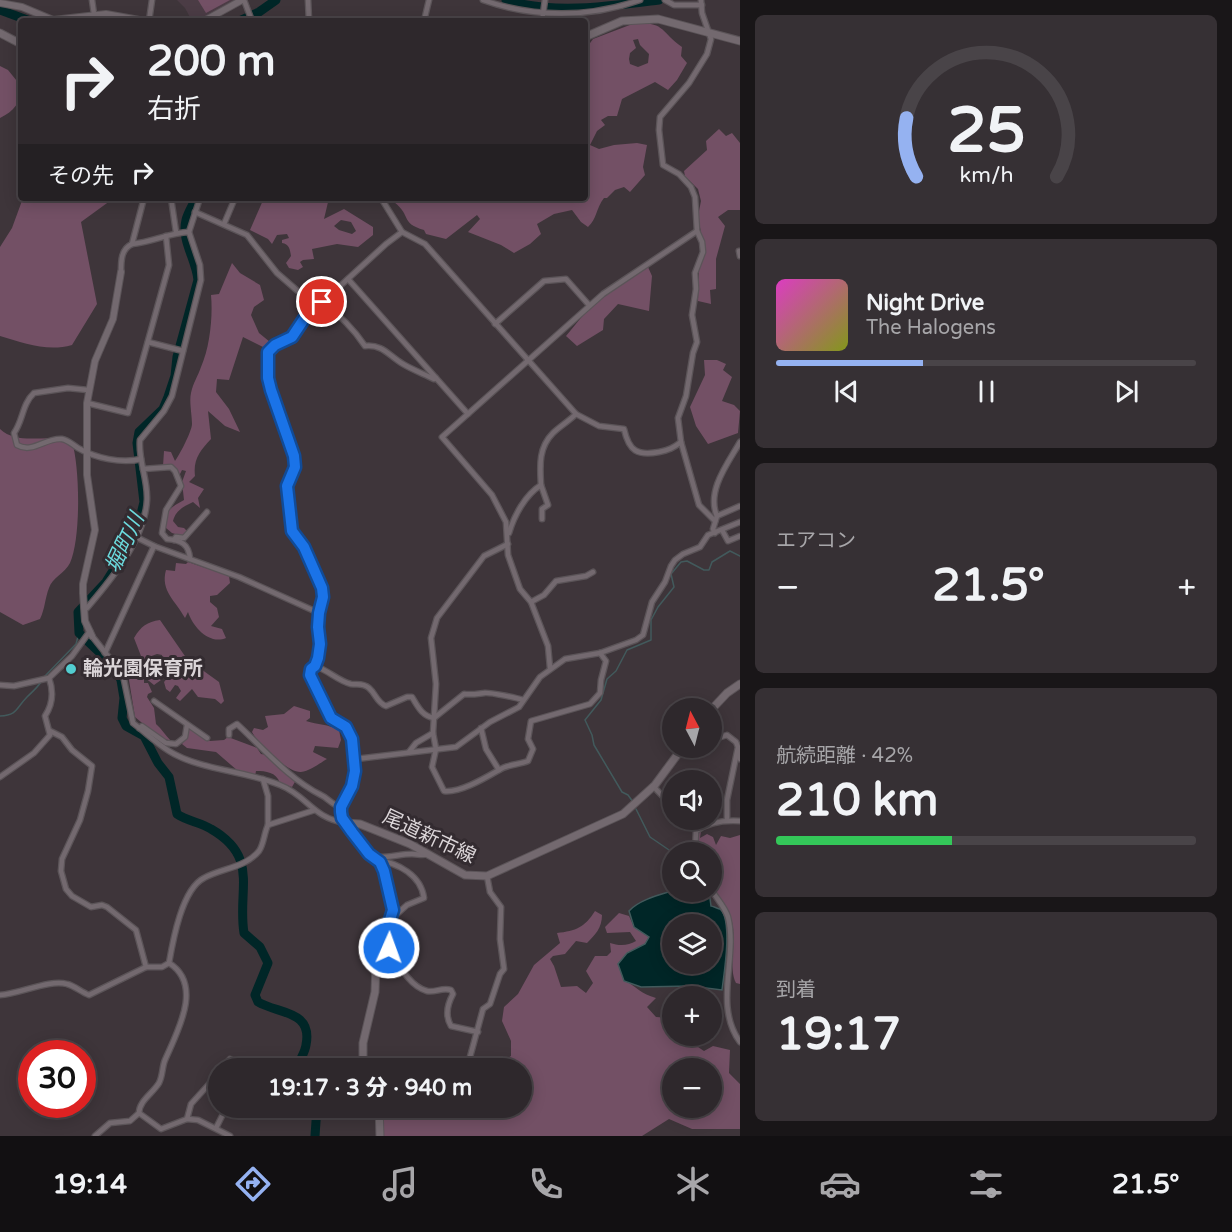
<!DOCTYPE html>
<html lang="ja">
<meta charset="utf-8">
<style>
:root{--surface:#2e282c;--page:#363034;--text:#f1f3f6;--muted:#a7a6a9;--line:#494448;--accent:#95b2f1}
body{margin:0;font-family:"Varela Round","Noto Sans JP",sans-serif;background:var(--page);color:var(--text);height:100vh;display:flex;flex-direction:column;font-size:22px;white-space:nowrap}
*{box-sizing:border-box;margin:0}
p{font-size:20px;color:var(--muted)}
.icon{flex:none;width:33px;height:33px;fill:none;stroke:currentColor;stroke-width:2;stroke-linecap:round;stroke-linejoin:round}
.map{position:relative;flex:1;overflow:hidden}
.sheet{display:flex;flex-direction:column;gap:15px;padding:15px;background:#191618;width:492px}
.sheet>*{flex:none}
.guide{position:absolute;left:18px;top:18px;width:570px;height:183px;border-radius:6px;box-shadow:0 3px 15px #0003,0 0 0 2px var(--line);background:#2e282c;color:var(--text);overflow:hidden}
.needle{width:39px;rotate:353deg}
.buttons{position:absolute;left:662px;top:698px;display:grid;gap:12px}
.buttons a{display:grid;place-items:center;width:60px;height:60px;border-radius:50%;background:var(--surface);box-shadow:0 3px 15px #0003,0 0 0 2px var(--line);font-size:30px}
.speed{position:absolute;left:18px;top:1040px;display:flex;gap:12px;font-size:30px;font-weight:700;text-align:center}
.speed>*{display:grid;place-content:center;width:78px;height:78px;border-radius:50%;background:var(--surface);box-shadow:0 3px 15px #0003,0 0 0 2px var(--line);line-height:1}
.speed .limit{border:9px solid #d22;background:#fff;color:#111}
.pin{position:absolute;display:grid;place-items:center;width:51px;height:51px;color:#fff;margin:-26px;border:3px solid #fff;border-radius:50%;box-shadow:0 2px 6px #0007}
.me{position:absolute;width:66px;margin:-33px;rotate:2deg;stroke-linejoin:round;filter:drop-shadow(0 0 4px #0008)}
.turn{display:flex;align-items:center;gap:21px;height:126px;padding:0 30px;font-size:27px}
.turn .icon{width:78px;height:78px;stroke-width:2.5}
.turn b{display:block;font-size:42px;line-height:51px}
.then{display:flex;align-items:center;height:57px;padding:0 30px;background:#0003;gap:12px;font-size:22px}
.big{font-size:45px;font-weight:800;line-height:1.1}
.sheet .tile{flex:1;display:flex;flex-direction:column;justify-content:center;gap:9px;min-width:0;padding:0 21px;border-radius:9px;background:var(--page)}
.sheet .dial{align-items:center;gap:0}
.dial svg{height:156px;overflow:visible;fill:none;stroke:var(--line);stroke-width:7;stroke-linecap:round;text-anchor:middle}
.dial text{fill:var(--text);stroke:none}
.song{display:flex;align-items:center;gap:18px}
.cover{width:72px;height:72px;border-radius:9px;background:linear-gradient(135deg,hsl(310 70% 55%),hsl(70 70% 35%))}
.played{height:6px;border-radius:3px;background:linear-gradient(90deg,var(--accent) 35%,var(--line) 35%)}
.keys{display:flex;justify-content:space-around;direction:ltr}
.heat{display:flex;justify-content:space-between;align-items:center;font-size:33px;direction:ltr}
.charge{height:9px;border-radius:4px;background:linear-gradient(90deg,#34c759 42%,var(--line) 0)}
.trip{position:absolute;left:208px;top:1058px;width:324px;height:60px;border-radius:30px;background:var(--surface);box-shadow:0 3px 15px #0003,0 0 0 2px var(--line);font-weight:800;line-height:60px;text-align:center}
.tabs{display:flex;height:96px;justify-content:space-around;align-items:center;background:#121012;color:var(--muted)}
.tabs .icon{width:42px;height:42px}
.tabs .current{color:var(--accent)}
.tabs b{font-size:27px;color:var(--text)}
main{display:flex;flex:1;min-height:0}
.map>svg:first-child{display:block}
.built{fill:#4b3c45}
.green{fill:#735065;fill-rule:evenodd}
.water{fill:#002627;stroke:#425a5c;stroke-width:1.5;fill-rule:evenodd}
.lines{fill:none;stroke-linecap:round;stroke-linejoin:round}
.stream{stroke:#425a5c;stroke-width:1.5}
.river{stroke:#002627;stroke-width:9}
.minor-casing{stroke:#5b5458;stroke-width:7}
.tertiary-casing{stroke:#5b5458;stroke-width:8}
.secondary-casing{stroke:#5b5458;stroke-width:9}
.minor{stroke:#73696f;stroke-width:4.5}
.tertiary{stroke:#73696f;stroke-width:6}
.secondary{stroke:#73696f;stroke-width:7}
.route-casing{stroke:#114b97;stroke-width:15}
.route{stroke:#1a73e8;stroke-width:10}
.poi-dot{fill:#52cdd0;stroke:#332b30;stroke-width:2}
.labels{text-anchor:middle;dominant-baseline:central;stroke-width:6;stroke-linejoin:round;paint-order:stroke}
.poi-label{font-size:20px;font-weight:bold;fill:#dbd5d8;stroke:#332b30;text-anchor:start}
.street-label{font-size:20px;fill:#dbd5d8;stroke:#332b30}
.water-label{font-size:21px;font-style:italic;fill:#6cdbde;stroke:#332b30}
</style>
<main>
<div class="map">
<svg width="740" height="1136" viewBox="0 0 740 1136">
<rect width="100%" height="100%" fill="#3e353a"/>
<polygon class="built" points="177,0 239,0 200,21 192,21 185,8"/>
<g class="green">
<polygon points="198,0 230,0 206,13"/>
<path d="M635 23C665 22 660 31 682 47L681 56 687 63 677 80 668 90 655 82 622 99 617 116H608L601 120 605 125 597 131 590 145 599 149 614 145 637 143 647 145 643 167 645 175 630 192 624 187 615 190 607 198H604C596 208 597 219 588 227L581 222 572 210 554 214 537 224 541 234 530 244 514 253 501 245 468 232 480 219 477 215 446 239 426 234 424 230C400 223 412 216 394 202H390L386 198H585V50L593 39ZM638 39 640 45 649 54 648 63 638 67 630 64 629 59 630 53 636 48 633 40Z"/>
<path d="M0 66 8 70 21 86C21 103 14 111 0 118Z"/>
<polygon points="719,129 726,136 732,133 740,143 740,210 728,210 718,217 725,226 716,259 716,289 710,290 711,304 698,301 699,269 705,255 698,216 701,201 698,189 685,176 684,171 707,150 706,141"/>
<path d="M23 198H114L81 222 97 304 72 345C47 352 24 343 0 336V247L12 228Z"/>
<path d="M264 198H329L324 219 344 209 373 227V235L358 247 337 244 312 249 314 259 303 260 300 262 303 267 298 270 289 268 286 263 291 256C290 249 289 244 282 243V240L289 238 287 234 277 235 272 244 268 239 250 230ZM341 220 351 222 356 231 352 234 339 230 334 226Z"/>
<path d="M232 263 240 273 260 285 264 300 254 307 251 315 259 333 270 342 267 349 243 337 229 380 217 379 216 392 229 409 240 432 225 426 208 411 211 439C200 451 193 459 195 476L189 482 204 489 198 498 200 508 193 502C183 507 176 510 173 521L178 527 184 528 187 531 182 536 172 533 166 528C163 512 171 507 184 500L182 482 186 471 182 470 179 476 173 465 163 466 164 451 171 452 175 461C179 456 192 431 192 424 192 415 189 401 191 393 193 383 198 376 201 367 210 347 213 316 211 295L219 294Z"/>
<polygon points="648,267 652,276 649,311 618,304 604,319 603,330 577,346 566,336 589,308 613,290"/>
<polygon points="704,360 717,360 726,364 723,370 732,377 722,401 734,405 740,411 738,433 708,444 696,426 690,407 705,375"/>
<path d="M0 429C19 447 50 432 72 442 80 467 81 539 70 563 65 573 52 578 49 588 45 598 45 609 40 619L23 625 0 612Z"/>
<path d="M188 562 229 576 230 583 217 595 210 596V602L217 608 219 617 211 626 222 629 226 638C209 645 193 627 188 612L185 618C176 601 160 591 166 570L175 571 176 563 186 564Z"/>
<path d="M160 620 187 659 219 682 224 701 221 704 215 699 198 697 192 689 180 701 176 698 181 691 178 686 175 685 170 692 166 689 164 682 170 675H177L178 670 174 666 163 671 162 655 157 654 146 658 143 665 145 670 158 668 160 671 156 674V678L161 680 154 685 144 677V683H148L152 692 148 694 147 697 154 708 156 724C162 729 165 735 171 741L159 737 135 717 129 680 141 656 134 638C141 626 147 622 160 620Z"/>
<path d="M294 706 310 711V718L306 721C318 725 328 724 339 730L341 740 338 748 315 746 313 752 327 759C320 763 310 771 301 772 288 773 258 744 252 732L254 728 263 730 268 727 265 716 284 714Z"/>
<path d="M187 729 195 731 210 741 224 740 228 737 257 748 261 754 267 755 296 780 292 787 280 783C276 772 266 771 256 771L255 776 238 771 216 752 187 748 182 744 187 737Z"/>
<path d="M701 831 700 838 707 834 713 837 716 845 721 836 730 838 740 835V984L736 983C728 967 737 942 732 922 728 909 713 897 711 885 709 875 711 862 711 852H698L697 847 693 841 694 834Z"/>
<path d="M595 911 602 915C602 928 595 935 587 943L576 941 565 954 553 956 550 959 554 966 561 987 577 986 586 993 593 983 586 971 595 956H607L611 952 610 943C619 946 628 946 636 941L630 932 607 933 605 927 619 913 629 916 634 927 649 937 645 944 627 953 624 980C637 987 641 994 656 998L647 1007 656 1017 672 1018V1035H680L704 1051 713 1046 730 1050 729 1073 740 1084V1129H692L669 1119 642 1136H383L384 1114 381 1107H522V1068H489L511 1056V1041L502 1021 504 1007 518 994 534 965 560 943 557 933C576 931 585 927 595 911ZM672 1068H711V1107H672Z"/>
</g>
<path class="water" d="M672 891H709L711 906C712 906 719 909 720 909 733 920 724 974 722 990L690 986 641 987 624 981 618 964 627 953 645 944 649 937 634 927 629 911C639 900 659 895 672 891ZM672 924H711V963H672Z"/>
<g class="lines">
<g class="stream">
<polyline points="45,676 76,644 79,633"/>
<path d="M0 716C18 715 16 708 27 697 32 692 37 688 41 682"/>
<polyline points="633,802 628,795 622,792 594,745 592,735 585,720 601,700 607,679 616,671 627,650 651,640 651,620 658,607 674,587 671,574 681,562 687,561 704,570 709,570 712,562 730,551 740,556"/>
<polyline points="636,809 650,837 672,852"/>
</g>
<g class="river">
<path d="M506 0C553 15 612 6 659 0"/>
<polyline points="0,10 30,21"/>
<polyline points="96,21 115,21"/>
<polyline points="239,21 259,12 276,0"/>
<path d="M196 198C193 205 188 212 186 220 181 241 196 259 198 280L177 357 175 376 168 397 163 409 139 432 137 443 144 502 141 514 123 555 106 582 78 612 79 633 115 667 121 680 124 698 122 718 126 726 144 736 158 763 169 777 177 814C187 821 200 822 211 829 260 857 237 890 244 933L260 947 268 963 255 995 258 1002C278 1014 313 1010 306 1045 305 1053 299 1060 298 1068"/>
<polyline points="315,1136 317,1107"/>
</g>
<g class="minor-casing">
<g id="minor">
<polyline points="92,0 94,14"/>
<polyline points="244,0 252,21"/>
<polyline points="308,0 309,21"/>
<path d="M483 0C533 18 590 18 640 0"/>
<polyline points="665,0 674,5 702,5"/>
<polyline points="701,0 702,13 711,39 707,54 689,83 660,117 659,130 663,165 679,174 691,187 695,197 697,231 702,242 703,252 695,273 696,289 692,315 697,342 693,353 686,396 678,418 681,442 699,505 715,521"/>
<polyline points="149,21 152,0"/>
<polyline points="424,21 429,0"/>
<polyline points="542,21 545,0"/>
<polyline points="171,198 176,232"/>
<path d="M381 198 402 232 425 244 576 414 599 426 624 429C629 451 637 456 659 452 669 450 673 448 681 442"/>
<polyline points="195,212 247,235 277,273 300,293 304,319"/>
<polyline points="224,224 235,198"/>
<path d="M132 244C152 242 169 233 189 232"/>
<polyline points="739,251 740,256"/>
<path d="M121 272C121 261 121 249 132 244L144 198"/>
<polyline points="348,279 468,414"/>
<path d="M322 302C340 315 353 328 365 346 383 344 389 356 403 364 413 370 424 374 434 379L436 378"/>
<polyline points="495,324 544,281 566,279 589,305"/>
<polyline points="148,342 183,351"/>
<path d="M88 390 68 388 34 393C22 404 23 421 14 433L17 445C33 454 46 437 62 439 68 440 73 445 78 448 95 458 122 464 141 459"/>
<polyline points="87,403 128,413 169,265 166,236"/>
<path d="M143 469 171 467 175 471 181 486 166 510 162 533 167 539C181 540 189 544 190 559"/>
<polyline points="541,485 548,505 542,509 542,519"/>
<path d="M717 516C706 491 728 463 740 442"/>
<polyline points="722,530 728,541 740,536"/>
<path d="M509 533C514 516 525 495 541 485 540 467 538 448 553 433 559 427 569 421 576 414"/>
<polyline points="715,533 713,529 717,516 740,506"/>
<polyline points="136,537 154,546 239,577 319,613"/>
<polyline points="174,540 176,537 184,538 207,512"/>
<polyline points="531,602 544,595 556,581 586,576 593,572"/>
<path d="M84 608H87C111 580 145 539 147 500 148 479 138 460 140 440L164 411 172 396 201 280 200 265 189 232 200 198"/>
<path d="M92 636 123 675 133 723C145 732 156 743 169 751 199 770 247 771 280 785 308 796 312 818 346 823"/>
<polyline points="105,653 154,546"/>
<path d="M315 666 320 644 318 627 323 597 322 588 304 547 292 531 287 486 295 467 294 456C282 422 266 389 268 352L275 345 292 337 304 319 386 244 402 232"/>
<polyline points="550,668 548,646 531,602 520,589 508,555 506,522 492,495 442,437 603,294 697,231"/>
<polyline points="0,685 14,686 49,678 72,656 90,631"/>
<polyline points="154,701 207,738"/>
<polyline points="139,728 142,726 166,743 176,744 185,737 187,725"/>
<polyline points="50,731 62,737 72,750 92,766 88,791 80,820 62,859 61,871 66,889 72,896 91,907 102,905 107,907 136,930 146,967"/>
<path d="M433 733 436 749 432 767 444 791C460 793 485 778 499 770L486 749 481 728"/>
<path d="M229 735V729L237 724C263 748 289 779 321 795 328 798 332 805 341 807"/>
<polyline points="711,740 727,735 736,742 738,747 727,800 727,820"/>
<polyline points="739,750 740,759"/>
<polyline points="409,752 416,743 433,733 436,684 431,638 437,618 484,556 508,544"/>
<polyline points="356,759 456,747 490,722 519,707 540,677 565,659 600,653 636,640 643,635 652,602 665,582 671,566 675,560 683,554 700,547 708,535 740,522"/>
<path d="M499 770C508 764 518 765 528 761L533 749 528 739 531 721 590 704 600 693 601 680 606 661 600 653"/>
<path d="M0 777 34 753 50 735 45 716C53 704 54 692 49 678"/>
<polyline points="263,779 268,796 268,825"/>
<polyline points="653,786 672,806"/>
<polyline points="685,819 696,831 695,852"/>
<path d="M346 823 342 818 341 807 352 786 355 771 352 739 347 727 331 718 310 675 311 669 315 666C328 670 338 681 351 684 358 685 363 683 369 688 376 694 377 703 386 706L407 697H412C418 707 422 716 434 718L464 694C471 695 476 694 484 693 490 692 517 698 523 700"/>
<path d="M696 831C709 822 725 820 740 821"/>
<path d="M378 859 380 857C391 857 402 854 412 854 418 854 422 856 428 854"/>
<path d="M377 860C398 863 421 875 424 898L407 905 397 914 392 915"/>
<path d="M711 889C716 898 725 907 728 917 738 958 713 1005 740 1042"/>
<path d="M382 946 389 948C398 962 408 986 427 991 435 993 442 987 451 990L453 994C447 1005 445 1016 451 1026L478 1032"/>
<path d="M169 963C204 985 177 1032 165 1060 162 1067 163 1075 159 1083 153 1093 139 1101 139 1113L161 1129 187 1119 191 1104 219 1073"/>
<path d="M169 963C173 940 182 889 204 878 222 868 245 868 259 851 264 844 264 833 268 825L315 810"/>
<path d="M0 995C20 994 49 979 67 984 75 986 81 992 89 995L146 967H162L169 963"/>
<polyline points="222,1068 230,1059 244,1068"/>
<polyline points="467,1068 483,1009 490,1004 500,974 504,969 500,939 501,907 490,892 487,876"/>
<polyline points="187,1119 198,1120 230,1136"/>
<polyline points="216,1128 223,1114 230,1107"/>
<polyline points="95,1136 110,1123 130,1121 139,1113"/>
</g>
</g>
<g class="tertiary-casing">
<g id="tertiary">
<polyline points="0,3 22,7 53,20 106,14 145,21"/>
<polyline points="204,21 242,0"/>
<polyline points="92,636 85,621 83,593 83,584 95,530 87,475 87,403 95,361 113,319 121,272"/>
</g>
</g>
<g class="secondary-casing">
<g id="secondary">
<polyline points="0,33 21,44"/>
<polyline points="585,37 622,21 658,19 740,41"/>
<polyline points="711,710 727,693 740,684"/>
<polyline points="363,1068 363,1043 375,992 376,963 393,910 380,862 369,854 346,823 360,824 410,844 465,875 487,876 623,814 655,785 683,747"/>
<polyline points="379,1107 380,1136"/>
</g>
</g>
<use href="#minor" class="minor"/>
<use href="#tertiary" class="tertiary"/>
<use href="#secondary" class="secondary"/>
</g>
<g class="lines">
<g class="route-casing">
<polyline id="route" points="322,302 304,319 292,337 275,345 268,352 268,378 271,390 294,456 295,467 287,486 292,531 304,547 322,588 323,597 319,613 318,627 320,644 318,658 315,666 311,669 310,675 331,718 346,727 352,739 355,771 352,786 341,807 341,812 342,818 352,832 369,854 380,862 384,871 393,910 382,946 389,948"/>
</g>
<use href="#route" class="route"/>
</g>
<circle class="poi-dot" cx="71" cy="669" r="6"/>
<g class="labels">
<g class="poi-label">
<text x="83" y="669">輪光園保育所</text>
</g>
<g class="street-label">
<text transform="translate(429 837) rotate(25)">尾道新市線</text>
</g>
<g class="water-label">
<text transform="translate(125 543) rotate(-65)">堀町川</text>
</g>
</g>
</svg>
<div class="buttons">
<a><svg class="needle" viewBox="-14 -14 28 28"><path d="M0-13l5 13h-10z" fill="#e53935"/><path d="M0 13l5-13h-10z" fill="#a7a6a9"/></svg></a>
<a><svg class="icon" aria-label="sound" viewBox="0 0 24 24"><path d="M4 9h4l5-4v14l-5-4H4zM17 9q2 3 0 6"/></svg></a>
<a><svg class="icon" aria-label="search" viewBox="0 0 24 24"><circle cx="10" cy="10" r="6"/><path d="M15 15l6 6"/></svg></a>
<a><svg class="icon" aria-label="layers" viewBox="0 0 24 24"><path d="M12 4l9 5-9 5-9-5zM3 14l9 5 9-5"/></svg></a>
<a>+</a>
<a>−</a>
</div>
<div class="speed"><div class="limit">30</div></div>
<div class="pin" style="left:322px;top:302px;background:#d93025"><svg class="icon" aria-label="arrive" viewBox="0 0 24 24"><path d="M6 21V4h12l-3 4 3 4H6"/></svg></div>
<svg class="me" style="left:389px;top:948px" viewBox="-20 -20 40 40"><circle r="17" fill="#1a73e8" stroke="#fff" stroke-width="3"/><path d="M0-11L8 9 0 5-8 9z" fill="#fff"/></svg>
<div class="trip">19:17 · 3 分 · 940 m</div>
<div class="guide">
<div class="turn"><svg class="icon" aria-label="right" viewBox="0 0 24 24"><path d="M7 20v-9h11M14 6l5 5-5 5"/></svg><div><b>200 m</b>右折</div></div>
<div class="then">その先<svg class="icon" aria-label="right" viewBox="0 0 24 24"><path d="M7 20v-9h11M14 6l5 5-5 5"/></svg></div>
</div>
</div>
<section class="sheet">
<div class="tile dial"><svg viewBox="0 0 100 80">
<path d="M14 69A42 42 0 1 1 86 69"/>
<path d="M14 69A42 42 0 0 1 9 39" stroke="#95b2f1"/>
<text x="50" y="56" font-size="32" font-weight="700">25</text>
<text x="50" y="72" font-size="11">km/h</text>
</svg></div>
<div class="tile">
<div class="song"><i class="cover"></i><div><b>Night Drive</b><p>The Halogens</p></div></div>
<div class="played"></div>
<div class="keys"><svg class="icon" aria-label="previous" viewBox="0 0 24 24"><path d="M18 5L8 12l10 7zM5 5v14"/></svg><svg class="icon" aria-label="pause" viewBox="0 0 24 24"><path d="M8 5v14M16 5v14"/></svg><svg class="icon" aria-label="next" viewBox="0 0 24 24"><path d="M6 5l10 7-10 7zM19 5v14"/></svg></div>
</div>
<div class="tile"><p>エアコン</p>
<div class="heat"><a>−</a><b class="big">21.5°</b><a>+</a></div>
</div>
<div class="tile"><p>航続距離 · 42%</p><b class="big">210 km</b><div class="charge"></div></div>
<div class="tile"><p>到着</p><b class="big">19:17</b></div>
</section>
</main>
<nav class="tabs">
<b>19:14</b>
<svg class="icon current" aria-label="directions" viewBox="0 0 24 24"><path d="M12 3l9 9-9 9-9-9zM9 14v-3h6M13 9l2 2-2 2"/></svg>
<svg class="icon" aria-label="music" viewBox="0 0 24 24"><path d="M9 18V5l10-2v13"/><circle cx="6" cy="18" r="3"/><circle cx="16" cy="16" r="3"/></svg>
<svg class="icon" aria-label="phone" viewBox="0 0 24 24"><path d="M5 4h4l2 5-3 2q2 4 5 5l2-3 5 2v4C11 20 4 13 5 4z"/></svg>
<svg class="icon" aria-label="climate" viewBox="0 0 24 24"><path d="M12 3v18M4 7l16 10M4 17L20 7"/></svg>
<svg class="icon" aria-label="car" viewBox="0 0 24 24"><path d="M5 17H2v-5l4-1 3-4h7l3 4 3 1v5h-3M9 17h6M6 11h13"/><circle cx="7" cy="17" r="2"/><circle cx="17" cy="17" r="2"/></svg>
<svg class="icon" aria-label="filters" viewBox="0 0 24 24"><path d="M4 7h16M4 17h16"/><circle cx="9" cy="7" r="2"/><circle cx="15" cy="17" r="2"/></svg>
<b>21.5°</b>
</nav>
